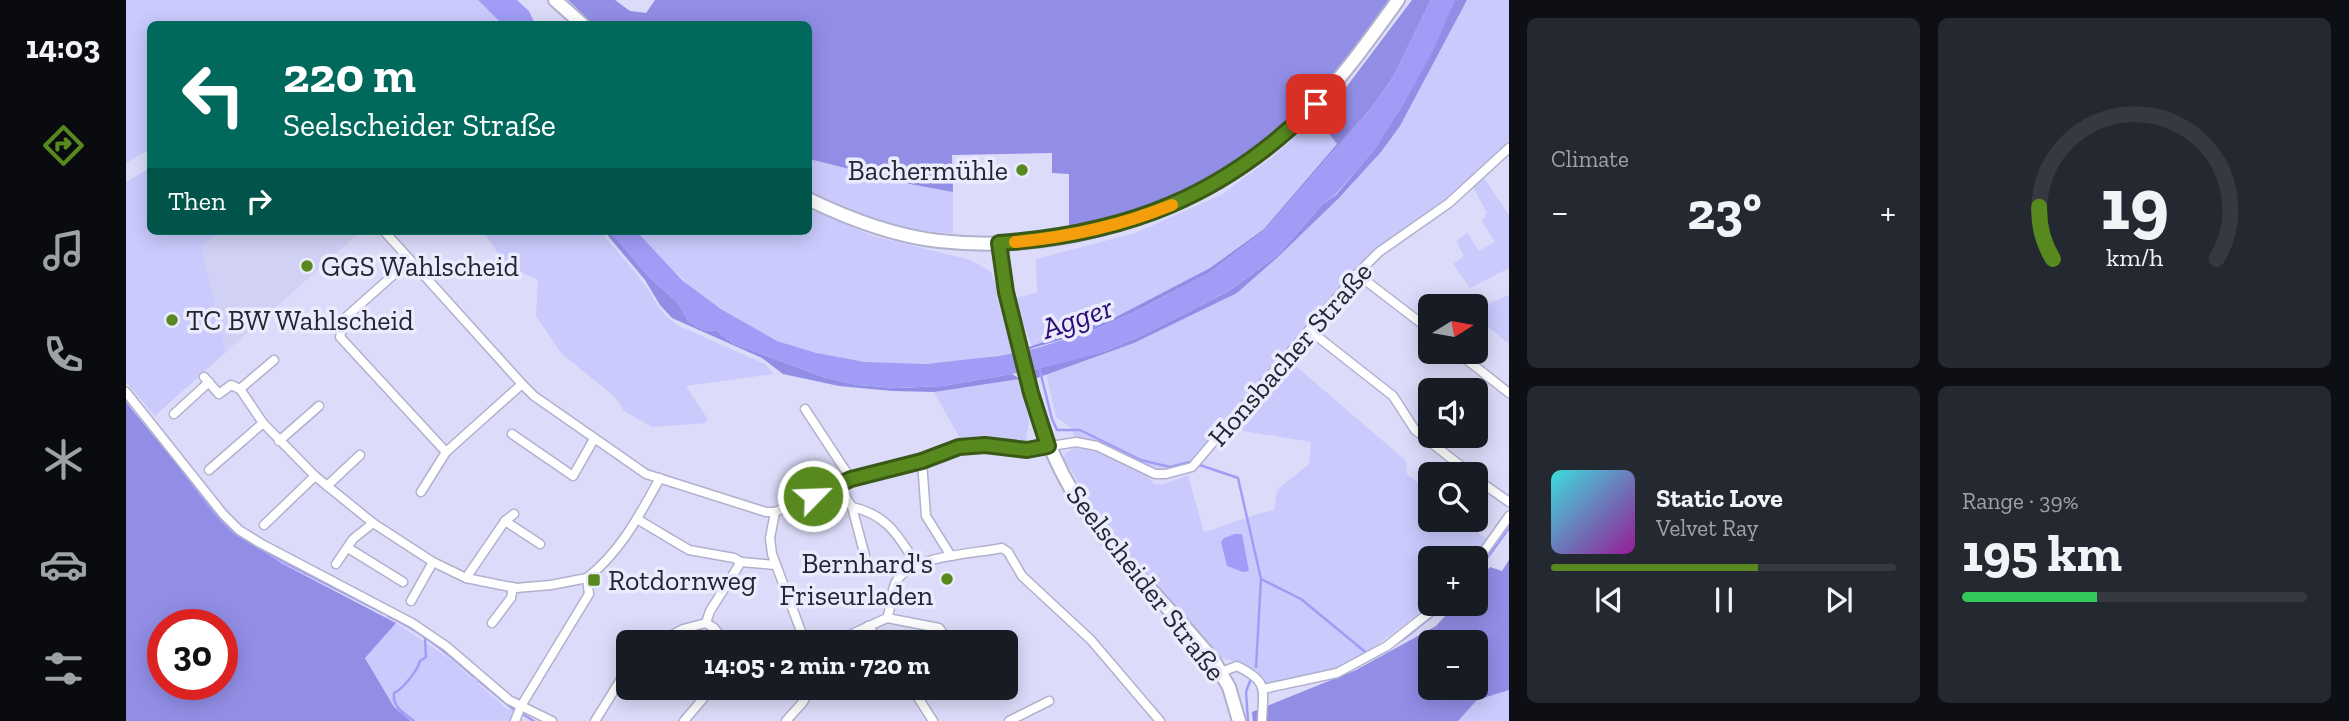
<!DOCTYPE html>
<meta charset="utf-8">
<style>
:root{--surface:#171b24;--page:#242831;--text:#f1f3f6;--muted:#9ea1a6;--line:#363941;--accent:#57891f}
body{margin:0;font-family:"Zilla Slab",serif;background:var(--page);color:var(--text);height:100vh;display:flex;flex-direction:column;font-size:26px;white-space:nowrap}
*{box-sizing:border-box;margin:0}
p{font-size:23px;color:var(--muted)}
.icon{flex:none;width:38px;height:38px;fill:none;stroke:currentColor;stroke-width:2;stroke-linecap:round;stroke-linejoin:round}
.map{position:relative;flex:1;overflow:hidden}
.side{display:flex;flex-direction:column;gap:18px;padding:18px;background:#0d0f14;width:840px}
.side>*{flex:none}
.top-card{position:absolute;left:21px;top:21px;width:665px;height:214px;border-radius:10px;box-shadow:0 4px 18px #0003;background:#00695c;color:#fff;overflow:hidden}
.needle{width:46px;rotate:79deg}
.controls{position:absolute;left:1292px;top:294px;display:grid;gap:14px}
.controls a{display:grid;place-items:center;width:70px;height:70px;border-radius:10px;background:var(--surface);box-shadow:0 4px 18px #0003;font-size:35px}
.speed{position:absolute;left:21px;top:609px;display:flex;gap:14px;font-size:35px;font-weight:700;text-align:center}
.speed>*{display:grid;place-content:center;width:91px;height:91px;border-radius:50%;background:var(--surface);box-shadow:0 4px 18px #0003;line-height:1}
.speed .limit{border:10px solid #d22;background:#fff;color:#111}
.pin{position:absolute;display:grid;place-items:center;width:60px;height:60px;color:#fff;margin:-30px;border-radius:14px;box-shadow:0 4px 10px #0006}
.me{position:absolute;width:77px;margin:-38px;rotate:66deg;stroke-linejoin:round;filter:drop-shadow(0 0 5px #0008)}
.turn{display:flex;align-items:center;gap:24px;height:147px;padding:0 21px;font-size:32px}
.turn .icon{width:91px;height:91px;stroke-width:2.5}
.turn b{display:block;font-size:49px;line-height:60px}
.then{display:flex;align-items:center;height:66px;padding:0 21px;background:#0003;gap:14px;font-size:26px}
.big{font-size:52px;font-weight:700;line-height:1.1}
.side .tile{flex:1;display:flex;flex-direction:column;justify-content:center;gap:10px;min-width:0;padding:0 24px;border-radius:10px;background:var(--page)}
.side .dial{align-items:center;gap:0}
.dial svg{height:182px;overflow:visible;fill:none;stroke:var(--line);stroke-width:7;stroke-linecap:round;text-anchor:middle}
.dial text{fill:var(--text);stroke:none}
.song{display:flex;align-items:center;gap:21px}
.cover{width:84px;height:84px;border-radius:10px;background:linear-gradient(135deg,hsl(180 70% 55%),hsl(300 70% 35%))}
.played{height:7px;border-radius:4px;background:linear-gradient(90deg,var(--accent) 60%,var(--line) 60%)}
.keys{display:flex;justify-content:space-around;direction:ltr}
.heat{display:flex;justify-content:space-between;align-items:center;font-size:38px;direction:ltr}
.charge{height:10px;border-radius:5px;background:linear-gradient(90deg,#34c759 39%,var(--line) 0)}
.side .tiles{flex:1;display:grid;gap:18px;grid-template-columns:repeat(2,1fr)}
.trip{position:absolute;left:490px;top:630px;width:402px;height:70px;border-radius:10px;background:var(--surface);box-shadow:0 4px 18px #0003;font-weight:700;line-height:70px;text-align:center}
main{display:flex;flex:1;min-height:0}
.menu{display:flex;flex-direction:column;width:126px;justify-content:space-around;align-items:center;background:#090b0e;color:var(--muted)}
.menu .icon{width:49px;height:49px}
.menu .active{color:var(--accent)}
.menu b{font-size:32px;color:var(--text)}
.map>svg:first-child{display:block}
.built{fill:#d1d1f6}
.green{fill:#cacafd}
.forest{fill:#928ee6;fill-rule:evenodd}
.water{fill:#a19df7}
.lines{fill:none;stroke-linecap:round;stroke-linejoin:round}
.stream{stroke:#a19df7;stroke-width:2.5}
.street-casing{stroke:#b1b1ce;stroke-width:11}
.secondary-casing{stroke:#b1b1ce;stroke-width:16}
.primary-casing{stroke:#b1b1ce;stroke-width:16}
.street{stroke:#fff;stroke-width:8}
.secondary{stroke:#fff;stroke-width:12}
.primary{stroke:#fff;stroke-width:12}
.route-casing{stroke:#395914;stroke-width:18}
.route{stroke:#57891f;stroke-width:12}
.slow{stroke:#f59e0b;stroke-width:12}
.poi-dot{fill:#57891f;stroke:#eaebfd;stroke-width:2.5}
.labels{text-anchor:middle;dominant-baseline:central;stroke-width:7;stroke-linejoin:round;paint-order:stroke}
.poi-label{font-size:28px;fill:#252531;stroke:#eaebfd;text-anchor:start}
.street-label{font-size:28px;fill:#252531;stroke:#eaebfd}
.water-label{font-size:30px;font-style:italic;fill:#2c0b76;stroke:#eaebfd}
</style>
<main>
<nav class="menu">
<b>14:03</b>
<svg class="icon active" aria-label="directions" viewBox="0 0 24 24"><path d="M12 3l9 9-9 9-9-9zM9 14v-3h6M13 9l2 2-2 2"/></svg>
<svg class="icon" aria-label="music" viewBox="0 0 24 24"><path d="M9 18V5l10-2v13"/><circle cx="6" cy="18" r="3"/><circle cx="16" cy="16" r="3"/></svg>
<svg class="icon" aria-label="phone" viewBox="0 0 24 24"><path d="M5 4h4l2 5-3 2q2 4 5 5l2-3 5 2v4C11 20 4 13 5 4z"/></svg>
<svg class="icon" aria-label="climate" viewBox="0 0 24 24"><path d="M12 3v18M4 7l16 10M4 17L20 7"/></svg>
<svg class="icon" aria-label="car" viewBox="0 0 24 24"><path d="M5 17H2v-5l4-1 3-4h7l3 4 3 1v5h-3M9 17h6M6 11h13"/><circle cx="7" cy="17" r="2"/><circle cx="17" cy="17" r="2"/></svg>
<svg class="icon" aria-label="filters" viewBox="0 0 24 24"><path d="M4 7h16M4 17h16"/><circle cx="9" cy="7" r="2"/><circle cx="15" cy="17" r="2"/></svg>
</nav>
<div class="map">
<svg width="1383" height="721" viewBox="0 0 1383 721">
<rect width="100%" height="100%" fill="#dcdcfa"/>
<polygon class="built" points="94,231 235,231 100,352 75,247"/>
<g class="green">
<polygon points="0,0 352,0 376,24 24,24 24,149 0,163"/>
<polygon points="1341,0 1383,0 1383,143 1322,199 1260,243 1072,455 1065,460 1064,465 1041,471 1017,465 947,435 947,429 930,417 920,374 1008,343 1111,293 1153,256 1212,199 1255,152 1274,126"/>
<polygon points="1191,118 1211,144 1138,229 1084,268 988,318 906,346 888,299 911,292 910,259 1009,233 1095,195 1145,158"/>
<path d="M682 159 827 192V233C775 232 729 215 683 192Z"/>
<polygon points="24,168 24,231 94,231 75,247 100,352 29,416 0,382 0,182"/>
<polygon points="1356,175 1383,215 1383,268 1344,288 1327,264 1338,256 1330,241 1341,233 1353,251 1369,242 1356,221 1361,213 1346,185"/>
<path d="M683 209 747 236 845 260 865 272 876 301 889 352C812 368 727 371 652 341 641 337 630 329 620 323 575 298 543 270 510 231H682Z"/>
<path d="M357 231H474C489 250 507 268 521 288 532 305 535 314 553 326L639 364 648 374 560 386 581 418 580 423 526 427 498 411 490 398 435 353 410 316 412 280 380 265Z"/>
<polygon points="1383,295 1383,344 1349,316 1349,309"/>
<path d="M1163 360 1280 461 1281 474 1304 493V520H1337L1361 540 1346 558H1304V604H1307L1244 650 1248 654 1211 671 1139 686 1131 671 1117 664 1092 657 991 543 965 511 964 501 938 459 939 453 950 447 967 450 1020 474 1028 484H1038L1062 475 1078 532C1102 525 1124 515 1148 510L1151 490 1183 464 1185 442 1117 431 1110 424Z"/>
<polygon points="894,379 903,422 900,441 835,440 808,392"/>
<polygon points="270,623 327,661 345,678 351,676 354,679 351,683 382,710 390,709 385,721 285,721 268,707 239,657"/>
<polygon points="1383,690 1383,721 1332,721 1351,700"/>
</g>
<g class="forest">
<polygon points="442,0 489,0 504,11 520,13 529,0 1264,0 1202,84 1139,144 1070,188 990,219 966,226 943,226 943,174 926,173 926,153 826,155 827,192 784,184 683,159 682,24 467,24"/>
<polygon points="1286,0 1305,0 1267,77 1246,107 1139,230 1083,273 1004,314 965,331 900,350 900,348 988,318 1084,268 1138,229 1211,144 1191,118 1218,90"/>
<polygon points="1329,0 1341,0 1274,126 1255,152 1212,199 1153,256 1111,293 1008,343 908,379 906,370 980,351 1019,334 1103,291 1152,255 1197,204 1210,195 1248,150 1279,101"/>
<polygon points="478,231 484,231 523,277 553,304 562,321 577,330 591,331 606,343 697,377 731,385 771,388 817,386 886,374 894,379 808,392 767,391 713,386 657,374 636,358 546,318 534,305 519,280"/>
<path d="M0 402 63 479 120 540 157 564 270 623 239 658 268 707 285 721H0ZM37 625H96V684H37Z"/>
<path d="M1383 560V690L1351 700 1332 721H1127L1126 712 1230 670 1310 626 1330 604H1349V583L1364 567 1376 571ZM1304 642H1349V688H1304Z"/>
</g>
<g class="water">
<polygon points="352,0 391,0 403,11 409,24 376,24"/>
<polygon points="1305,0 1329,0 1307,51 1279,101 1248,151 1209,195 1197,204 1152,255 1103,291 1019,334 980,351 941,362 886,374 817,386 771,388 731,385 697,377 606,343 591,331 577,330 562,321 553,304 523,277 484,231 510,231 556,280 595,309 651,341 690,353 739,362 800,364 872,356 911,348 965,331 1004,314 1083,273 1139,230 1246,107 1267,77"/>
<polygon points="1109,534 1116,534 1123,571 1117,572 1101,566 1095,542 1098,538"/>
</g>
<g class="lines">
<g class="stream">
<polyline points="913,367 926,419 931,430 954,430 1015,460 1044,467 1063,462"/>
<polyline points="0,400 11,411"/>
<polyline points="47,458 89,514 109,534 161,564 257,613"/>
<polyline points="1074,465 1112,478 1135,579 1175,599 1243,655"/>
<polyline points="1349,575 1383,528"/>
<path d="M262 616C293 630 322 653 347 676"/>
<polyline points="1248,658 1279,638 1321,604"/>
<polyline points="1130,667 1135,579"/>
<polyline points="353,681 387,709"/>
<polyline points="398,715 408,721"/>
<path d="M288 721C278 713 266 707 268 693 276 690 292 670 294 661L300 657 299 639"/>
<polyline points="1122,721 1120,692 1124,681"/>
</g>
<g class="street-casing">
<g id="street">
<polyline points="258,231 396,384 408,396 520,474 640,512 649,512 725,479 846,445 901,450 950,442 971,446 1029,474 1040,474 1066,467 1231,274 1253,252 1323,203 1383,148"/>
<polyline points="284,260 219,318 214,337 320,452"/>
<polyline points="1231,274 1304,330"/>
<polyline points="1183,330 1267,396 1289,430 1345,474"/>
<polyline points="1331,352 1383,393"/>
<polyline points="78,377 93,394 105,385 114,389 137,423 189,476 247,523 307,562 340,578 390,588 425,585 461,578"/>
<polyline points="114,389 148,360"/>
<polyline points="0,392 97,514 113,530 134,543 286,623 320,646 383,700 426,721"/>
<polyline points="679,409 725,479"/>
<polyline points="48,414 83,382"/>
<polyline points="386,434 447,476 468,439"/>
<polyline points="153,441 193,406"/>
<polyline points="796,461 800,516 825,556"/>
<polyline points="83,470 137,423"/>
<polyline points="1349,478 1383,502"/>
<path d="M712 485 726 507C762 515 772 536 791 565"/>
<polyline points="201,486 234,455"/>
<polyline points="295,492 320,452 396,384"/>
<polyline points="726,507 739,556"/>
<polyline points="649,512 644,538 646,554 679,642"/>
<polyline points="511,519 563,550 608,558 615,562"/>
<polyline points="379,521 414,544"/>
<polyline points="138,525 189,476"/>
<polyline points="222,548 277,582"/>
<polyline points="210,564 227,539 247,523"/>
<polyline points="1349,564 1383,516"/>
<polyline points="340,578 379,521 388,514"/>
<polyline points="285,601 307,562"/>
<polyline points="761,618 813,628 824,642"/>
<polyline points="366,623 385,598 387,587"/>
<polyline points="580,623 584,611 615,562 649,565"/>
<polyline points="742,626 754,642"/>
<polyline points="533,642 557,629 580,623 588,628 600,642"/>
<path d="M717 642 726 634 761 618C766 607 764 590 771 580 788 555 848 554 876 548L882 552 896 576 965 640 1034 721"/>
<path d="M1095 672 1111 666C1143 682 1137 688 1136 721"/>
<polyline points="786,688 807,721"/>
<polyline points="1137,689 1211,673 1261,646 1314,604"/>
<path d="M389 721 395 706 463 594 461 578C495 551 513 516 534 478"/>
<polyline points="469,721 502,668"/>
<polyline points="558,721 586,688"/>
<polyline points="660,721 677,702 685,688"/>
<polyline points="883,721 923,701"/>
</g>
</g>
<g class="secondary-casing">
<path id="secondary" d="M873 243C876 279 885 313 894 348 909 407 923 460 959 511 997 565 1047 610 1088 661L1103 687 1113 721"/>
</g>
<g class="primary-casing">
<g id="primary">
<polyline points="429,0 456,24"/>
<path d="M682 199C723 219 769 236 813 241 942 255 1077 211 1171 123 1210 87 1241 43 1272 0"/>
</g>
</g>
<use href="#street" class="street"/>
<use href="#secondary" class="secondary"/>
<use href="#primary" class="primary"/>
</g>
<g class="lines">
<g class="route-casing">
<path id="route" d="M687 496 725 479 796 461 833 447 859 445 901 450 922 446 905 393 880 292 873 243C1001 234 1098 196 1190 104"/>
</g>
<use href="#route" class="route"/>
<path class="slow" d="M889 242C944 237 994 226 1046 205"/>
</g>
<g class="poi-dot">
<circle cx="896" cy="170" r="7"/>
<circle cx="181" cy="266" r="7"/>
<circle cx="46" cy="320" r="7"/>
<circle cx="821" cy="579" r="7"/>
<rect x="461" y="573" width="14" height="14" rx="3.5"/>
</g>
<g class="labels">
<g class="poi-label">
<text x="882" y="170" text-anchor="end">Bachermühle</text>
<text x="195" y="266">GGS Wahlscheid</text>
<text x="60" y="320">TC BW Wahlscheid</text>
<text x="807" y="563" text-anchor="end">Bernhard's<tspan x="807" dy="32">Friseurladen</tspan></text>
<text x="482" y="580">Rotdornweg</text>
</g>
<g class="street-label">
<text transform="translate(1164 354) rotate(-49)">Honsbacher Straße</text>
<text transform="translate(1020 583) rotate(52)">Seelscheider Straße</text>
</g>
<g class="water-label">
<text transform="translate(951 318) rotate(-19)">Agger</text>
</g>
</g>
</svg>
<div class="controls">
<a><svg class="needle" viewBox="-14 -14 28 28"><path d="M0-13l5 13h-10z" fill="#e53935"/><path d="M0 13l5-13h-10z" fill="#9ea1a6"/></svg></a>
<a><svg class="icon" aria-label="sound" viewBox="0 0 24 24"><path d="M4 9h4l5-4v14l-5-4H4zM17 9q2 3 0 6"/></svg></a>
<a><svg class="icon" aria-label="search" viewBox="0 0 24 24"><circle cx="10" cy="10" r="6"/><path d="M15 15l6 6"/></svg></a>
<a>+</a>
<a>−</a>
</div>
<div class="speed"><div class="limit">30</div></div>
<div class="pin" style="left:1190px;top:104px;background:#d93025"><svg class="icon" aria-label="arrive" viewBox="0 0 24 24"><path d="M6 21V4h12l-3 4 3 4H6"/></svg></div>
<svg class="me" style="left:687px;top:496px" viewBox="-20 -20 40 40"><circle r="17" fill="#57891f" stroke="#fff" stroke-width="3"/><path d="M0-11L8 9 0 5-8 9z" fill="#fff"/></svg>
<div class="trip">14:05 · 2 min · 720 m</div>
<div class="top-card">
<div class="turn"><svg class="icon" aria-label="left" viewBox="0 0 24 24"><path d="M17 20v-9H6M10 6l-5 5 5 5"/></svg><div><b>220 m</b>Seelscheider Straße</div></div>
<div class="then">Then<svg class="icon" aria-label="right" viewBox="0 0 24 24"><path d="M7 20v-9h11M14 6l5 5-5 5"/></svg></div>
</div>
</div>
<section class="side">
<div class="tiles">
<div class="tile"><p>Climate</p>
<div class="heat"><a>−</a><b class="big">23°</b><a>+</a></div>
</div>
<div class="tile dial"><svg viewBox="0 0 100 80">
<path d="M14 69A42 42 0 1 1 86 69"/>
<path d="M14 69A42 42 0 0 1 8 46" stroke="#57891f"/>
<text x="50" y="56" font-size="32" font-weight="700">19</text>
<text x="50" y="72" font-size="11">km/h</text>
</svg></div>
<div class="tile">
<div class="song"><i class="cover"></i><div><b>Static Love</b><p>Velvet Ray</p></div></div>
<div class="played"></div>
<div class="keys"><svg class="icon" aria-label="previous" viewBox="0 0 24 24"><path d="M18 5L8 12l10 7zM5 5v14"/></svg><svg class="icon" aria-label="pause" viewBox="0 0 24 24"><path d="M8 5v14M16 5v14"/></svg><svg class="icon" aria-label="next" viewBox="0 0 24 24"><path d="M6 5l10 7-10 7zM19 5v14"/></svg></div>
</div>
<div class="tile"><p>Range · 39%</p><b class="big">195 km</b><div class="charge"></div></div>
</div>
</section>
</main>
